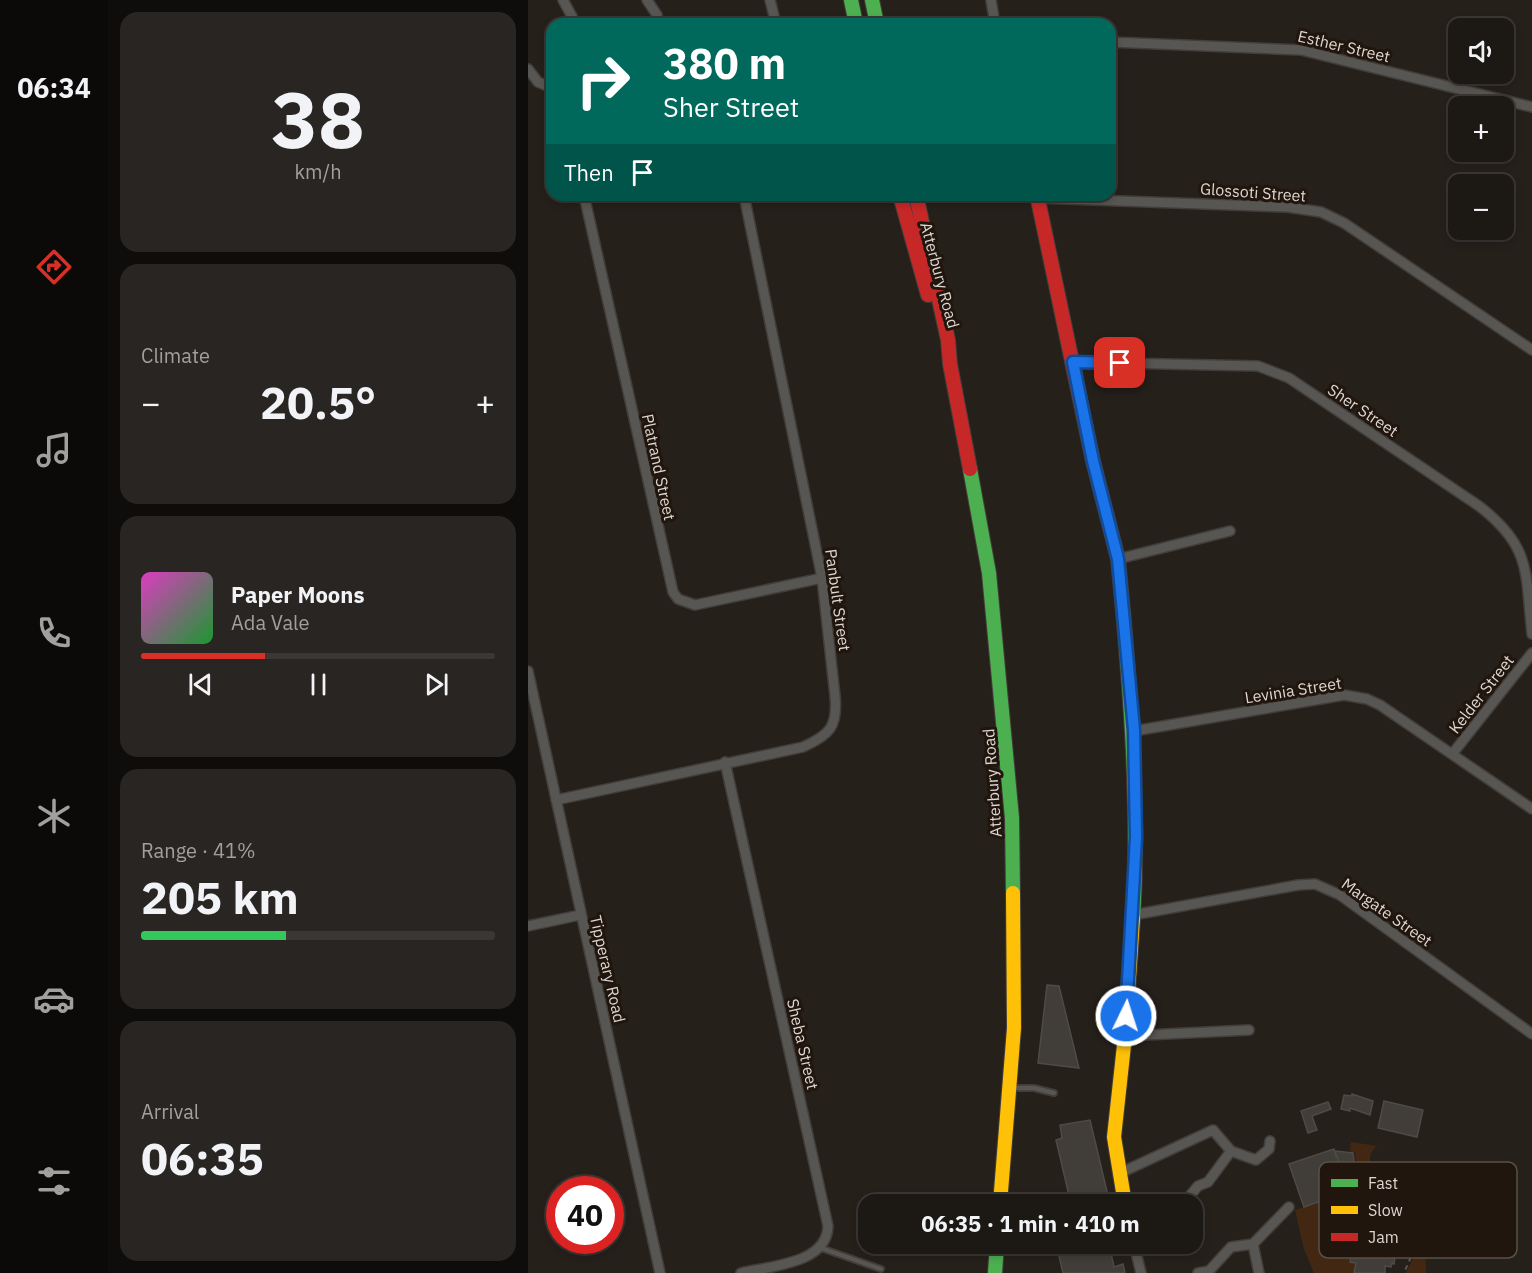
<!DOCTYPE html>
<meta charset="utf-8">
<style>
:root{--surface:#1c1814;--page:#292522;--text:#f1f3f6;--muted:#a0a0a0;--line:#3a3734;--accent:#d93025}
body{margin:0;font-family:"IBM Plex Sans",sans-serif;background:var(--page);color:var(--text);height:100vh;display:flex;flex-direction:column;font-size:22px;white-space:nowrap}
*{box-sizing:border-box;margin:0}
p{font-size:20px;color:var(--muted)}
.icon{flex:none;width:33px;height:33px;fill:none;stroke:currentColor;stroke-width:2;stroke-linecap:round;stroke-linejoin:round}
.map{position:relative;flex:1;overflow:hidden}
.panel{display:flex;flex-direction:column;gap:12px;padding:12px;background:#0f0d0b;width:420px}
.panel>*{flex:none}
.top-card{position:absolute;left:18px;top:18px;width:570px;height:183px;border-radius:18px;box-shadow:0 3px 9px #0003,0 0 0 2px var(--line);background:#00695c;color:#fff;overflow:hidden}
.buttons{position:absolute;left:920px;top:18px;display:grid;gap:12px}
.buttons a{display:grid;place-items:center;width:66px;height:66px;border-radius:12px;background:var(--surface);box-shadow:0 3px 9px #0003,0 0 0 2px var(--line);font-size:30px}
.speed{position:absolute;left:18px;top:1176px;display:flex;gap:12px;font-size:30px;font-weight:700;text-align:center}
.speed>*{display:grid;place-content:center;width:78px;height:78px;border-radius:50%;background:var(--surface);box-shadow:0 3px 9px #0003,0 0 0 2px var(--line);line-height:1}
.speed .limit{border:9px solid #d22;background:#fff;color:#111}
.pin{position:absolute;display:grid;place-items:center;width:51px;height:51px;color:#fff;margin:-26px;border-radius:12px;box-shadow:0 3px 9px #0006}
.me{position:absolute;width:66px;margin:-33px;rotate:4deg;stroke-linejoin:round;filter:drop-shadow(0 0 4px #0008)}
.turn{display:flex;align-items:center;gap:21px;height:126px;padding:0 18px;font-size:27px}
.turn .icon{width:78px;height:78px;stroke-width:2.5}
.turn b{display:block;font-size:42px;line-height:51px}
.then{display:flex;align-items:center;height:57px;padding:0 18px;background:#0003;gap:12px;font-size:22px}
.big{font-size:45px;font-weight:800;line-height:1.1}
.panel .widget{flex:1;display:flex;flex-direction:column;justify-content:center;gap:9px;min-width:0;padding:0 21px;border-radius:18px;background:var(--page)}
.panel .dial{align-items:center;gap:0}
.dial b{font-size:78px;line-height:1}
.song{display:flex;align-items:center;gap:18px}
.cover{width:72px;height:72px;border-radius:9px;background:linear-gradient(135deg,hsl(310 70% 55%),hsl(130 70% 35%))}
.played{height:6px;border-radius:3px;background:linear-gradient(90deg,var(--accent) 35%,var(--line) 35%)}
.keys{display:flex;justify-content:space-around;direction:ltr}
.heat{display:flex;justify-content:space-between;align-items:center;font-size:33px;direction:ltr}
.charge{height:9px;border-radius:4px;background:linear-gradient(90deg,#34c759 41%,var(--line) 0)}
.trip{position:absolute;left:330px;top:1194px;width:345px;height:60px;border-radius:18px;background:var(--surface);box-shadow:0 3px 9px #0003,0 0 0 2px var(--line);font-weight:800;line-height:60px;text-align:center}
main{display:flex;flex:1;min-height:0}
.menu{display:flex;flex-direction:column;width:108px;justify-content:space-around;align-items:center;background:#0b0a08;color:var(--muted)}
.menu .icon{width:42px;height:42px}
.menu .active{color:var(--accent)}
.menu b{font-size:27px;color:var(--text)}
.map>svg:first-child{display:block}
.green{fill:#422813}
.building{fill:#413d39;stroke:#4f4a46;stroke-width:1.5}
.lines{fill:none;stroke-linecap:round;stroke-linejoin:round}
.lane-casing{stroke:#433d39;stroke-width:8}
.street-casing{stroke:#433d39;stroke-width:12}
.fast-casing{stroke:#433d39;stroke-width:16}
.slow-casing{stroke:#433d39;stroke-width:16}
.jam-casing{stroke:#433d39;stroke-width:16}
.path{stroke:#585552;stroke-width:2;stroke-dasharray:4.5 4.5;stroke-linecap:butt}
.lane{stroke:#585653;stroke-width:4.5}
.street{stroke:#585653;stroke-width:9}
.fast{stroke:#4caf50;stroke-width:14}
.slow{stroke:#ffc107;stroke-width:14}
.jam{stroke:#c62828;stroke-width:14}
.route-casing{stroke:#114b97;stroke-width:15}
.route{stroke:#1a73e8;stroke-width:10}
.labels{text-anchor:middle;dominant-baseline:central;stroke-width:6;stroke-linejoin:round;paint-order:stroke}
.street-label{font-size:16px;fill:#ded6d1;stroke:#20160e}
.key{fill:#20160e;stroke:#595048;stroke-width:1.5}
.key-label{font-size:16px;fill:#ded6d1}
</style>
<main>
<nav class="menu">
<b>06:34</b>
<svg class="icon active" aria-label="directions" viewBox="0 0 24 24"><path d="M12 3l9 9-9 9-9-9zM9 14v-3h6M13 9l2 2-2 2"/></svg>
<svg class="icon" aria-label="music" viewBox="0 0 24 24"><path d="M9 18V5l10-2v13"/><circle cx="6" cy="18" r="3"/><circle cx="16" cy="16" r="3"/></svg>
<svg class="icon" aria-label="phone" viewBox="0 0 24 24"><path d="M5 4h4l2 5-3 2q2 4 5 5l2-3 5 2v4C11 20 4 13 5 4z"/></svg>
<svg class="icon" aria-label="climate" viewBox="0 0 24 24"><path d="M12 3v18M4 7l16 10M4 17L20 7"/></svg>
<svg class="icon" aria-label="car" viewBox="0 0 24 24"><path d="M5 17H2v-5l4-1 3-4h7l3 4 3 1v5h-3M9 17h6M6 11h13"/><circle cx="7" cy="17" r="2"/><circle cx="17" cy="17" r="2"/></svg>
<svg class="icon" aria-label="filters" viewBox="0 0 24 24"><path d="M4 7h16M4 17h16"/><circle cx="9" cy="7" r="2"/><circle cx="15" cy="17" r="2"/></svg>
</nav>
<section class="panel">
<div class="widget dial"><b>38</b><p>km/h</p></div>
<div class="widget"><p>Climate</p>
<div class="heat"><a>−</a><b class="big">20.5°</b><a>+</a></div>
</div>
<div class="widget">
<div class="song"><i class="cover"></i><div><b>Paper Moons</b><p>Ada Vale</p></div></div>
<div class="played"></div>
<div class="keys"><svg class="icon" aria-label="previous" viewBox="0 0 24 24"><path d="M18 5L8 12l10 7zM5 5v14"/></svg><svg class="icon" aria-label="pause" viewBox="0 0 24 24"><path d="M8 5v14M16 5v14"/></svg><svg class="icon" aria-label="next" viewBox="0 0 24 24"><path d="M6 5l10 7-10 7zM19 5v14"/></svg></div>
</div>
<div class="widget"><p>Range · 41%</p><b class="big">205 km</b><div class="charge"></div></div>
<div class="widget"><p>Arrival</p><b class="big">06:35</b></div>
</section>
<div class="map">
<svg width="1004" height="1273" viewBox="0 0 1004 1273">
<rect width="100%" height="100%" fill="#26201b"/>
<g class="green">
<path d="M823 1142 849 1146C839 1154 840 1164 851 1170L849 1183C835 1177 827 1167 827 1152L822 1151Z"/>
<polygon points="811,1195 814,1200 829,1205 827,1217 824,1217 820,1250 823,1251 822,1262 828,1263 826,1273 786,1273 776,1249 767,1210"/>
<polygon points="894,1247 897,1247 898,1273 878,1273 888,1252"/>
</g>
<g class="building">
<polygon points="519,985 531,986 551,1068 510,1063"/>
<polygon points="824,1094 845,1101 842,1115 822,1108 822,1111 813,1109 816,1095 824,1096"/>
<polygon points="856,1101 895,1110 889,1137 850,1128"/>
<polygon points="800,1102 803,1109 784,1116 789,1130 780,1133 773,1111"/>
<polygon points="562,1120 582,1204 543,1204 528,1140 534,1138 532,1125"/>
<polygon points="806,1149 808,1157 811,1157 820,1191 776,1207 761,1164"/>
<polygon points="807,1151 825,1153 827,1168 832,1178 848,1187 864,1186 867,1191 837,1187 836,1192 830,1192 826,1199 817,1192 820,1191 817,1183 819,1183"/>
<polygon points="837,1187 867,1191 864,1208 870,1209 869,1222 871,1222 866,1264 864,1263 863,1267 857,1266 857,1273 826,1273 828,1263 822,1262 823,1251 820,1251 824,1217 827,1217 829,1204 835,1204"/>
<polygon points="528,1244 581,1244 586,1267 595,1264 597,1273 535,1273"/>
</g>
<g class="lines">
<g class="lane-casing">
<g id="lane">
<polyline points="485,1088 506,1088 526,1093"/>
<polyline points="293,1248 353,1269"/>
</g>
</g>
<g class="street-casing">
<g id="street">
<polyline points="35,0 48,24"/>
<polyline points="119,0 129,15 130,24"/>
<polyline points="242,0 248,24"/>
<polyline points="463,0 467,24"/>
<polyline points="582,42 773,50 1004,107"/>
<polyline points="0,69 10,82 24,88"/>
<polyline points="56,195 145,592 150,599 167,605 294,578"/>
<polyline points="510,198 759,207 793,212 816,223 1004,350"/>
<path d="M545 362 730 366 761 378 951 506C1004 547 997 572 1004 634"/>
<polyline points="590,559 702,531"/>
<polyline points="0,671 132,1273"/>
<polyline points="606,731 816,695 839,699 852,705 1004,809"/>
<polyline points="925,753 1004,653"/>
<path d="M197 762 300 1226C299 1264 242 1266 213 1273"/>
<path d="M28 800 275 747C302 735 310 726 307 696L294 578 216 195"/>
<polyline points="605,915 770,885 787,884 812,895 1004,1034"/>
<polyline points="0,926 52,915"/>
<polyline points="597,1036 721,1030"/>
<polyline points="590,1174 685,1130 703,1151 728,1160 741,1149 742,1141"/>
<polyline points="655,1204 670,1186 680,1182 703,1151"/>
<polyline points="606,1244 613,1273"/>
<polyline points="670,1273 681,1271 703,1247 725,1244"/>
<polyline points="731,1273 725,1244 761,1207"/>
</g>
</g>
<g class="fast-casing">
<g id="fast">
<polyline points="323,0 328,24"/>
<polyline points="344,0 349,24"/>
<polyline points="442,469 461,573 484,818 485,893"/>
<path d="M595 611C604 714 611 816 605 919"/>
<polyline points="467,1273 469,1244"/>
</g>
</g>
<g class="slow-casing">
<g id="slow">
<polyline points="472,1204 486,1028 485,893"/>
<polyline points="597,1204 586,1137 597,1036 605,919"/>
</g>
</g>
<g class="jam-casing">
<g id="jam">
<polyline points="372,195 400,295"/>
<polyline points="388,195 420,340 422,364 442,469"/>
<polyline points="509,195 565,461 590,559 595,611"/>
</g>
</g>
<g class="path">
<polyline points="850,1187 854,1163"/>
<polyline points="865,1188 883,1241 882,1259 876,1273"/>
<polyline points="868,1193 902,1187"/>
<polyline points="873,1212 903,1213"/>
<polyline points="871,1234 880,1236"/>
<polyline points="883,1244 903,1244"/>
<polyline points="870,1248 883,1249"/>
</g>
<use href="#lane" class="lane"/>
<use href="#street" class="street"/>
<use href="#fast" class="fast"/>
<use href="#slow" class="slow"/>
<use href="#jam" class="jam"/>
</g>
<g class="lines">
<g class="route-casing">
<polyline id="route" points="592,363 545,362 565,461 590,559 606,730 608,837 598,1016"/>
</g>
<use href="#route" class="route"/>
</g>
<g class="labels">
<g class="street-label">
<text transform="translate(816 46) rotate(13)">Esther Street</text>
<text transform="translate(725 192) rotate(4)">Glossoti Street</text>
<text transform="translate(412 275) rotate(75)">Atterbury Road</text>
<text transform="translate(835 410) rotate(34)">Sher Street</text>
<text transform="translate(131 467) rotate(78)">Platrand Street</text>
<text transform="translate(310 600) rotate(82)">Panbult Street</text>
<text transform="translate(765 690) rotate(-9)">Levinia Street</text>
<text transform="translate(953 694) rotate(-52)">Kelder Street</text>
<text transform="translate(464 783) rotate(-94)">Atterbury Road</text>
<text transform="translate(859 912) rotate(35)">Margate Street</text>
<text transform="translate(80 969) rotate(77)">Tipperary Road</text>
<text transform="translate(275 1044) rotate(77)">Sheba Street</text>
</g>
</g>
<rect x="791" y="1162" width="198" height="96" rx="9" class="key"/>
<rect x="803" y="1179" width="27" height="8" fill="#4caf50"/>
<rect x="803" y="1206" width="27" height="8" fill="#ffc107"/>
<rect x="803" y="1233" width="27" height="8" fill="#c62828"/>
<g class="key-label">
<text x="840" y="1189">Fast</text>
<text x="840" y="1216">Slow</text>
<text x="840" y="1243">Jam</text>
</g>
</svg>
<div class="buttons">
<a><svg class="icon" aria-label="sound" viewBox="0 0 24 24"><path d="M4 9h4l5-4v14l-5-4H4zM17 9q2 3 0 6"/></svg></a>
<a>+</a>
<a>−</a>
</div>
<div class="speed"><div class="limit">40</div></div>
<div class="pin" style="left:592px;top:363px;background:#d93025"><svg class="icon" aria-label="arrive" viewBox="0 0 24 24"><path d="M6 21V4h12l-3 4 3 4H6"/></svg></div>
<svg class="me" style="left:598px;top:1016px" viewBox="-20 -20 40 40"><circle r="17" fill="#1a73e8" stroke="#fff" stroke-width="3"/><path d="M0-11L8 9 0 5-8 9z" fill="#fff"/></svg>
<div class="trip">06:35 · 1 min · 410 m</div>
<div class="top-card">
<div class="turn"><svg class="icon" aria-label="right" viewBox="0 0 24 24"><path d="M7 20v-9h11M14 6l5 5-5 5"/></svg><div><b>380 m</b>Sher Street</div></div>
<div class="then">Then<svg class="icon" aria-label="arrive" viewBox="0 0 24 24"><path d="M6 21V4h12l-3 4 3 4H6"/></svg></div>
</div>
</div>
</main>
